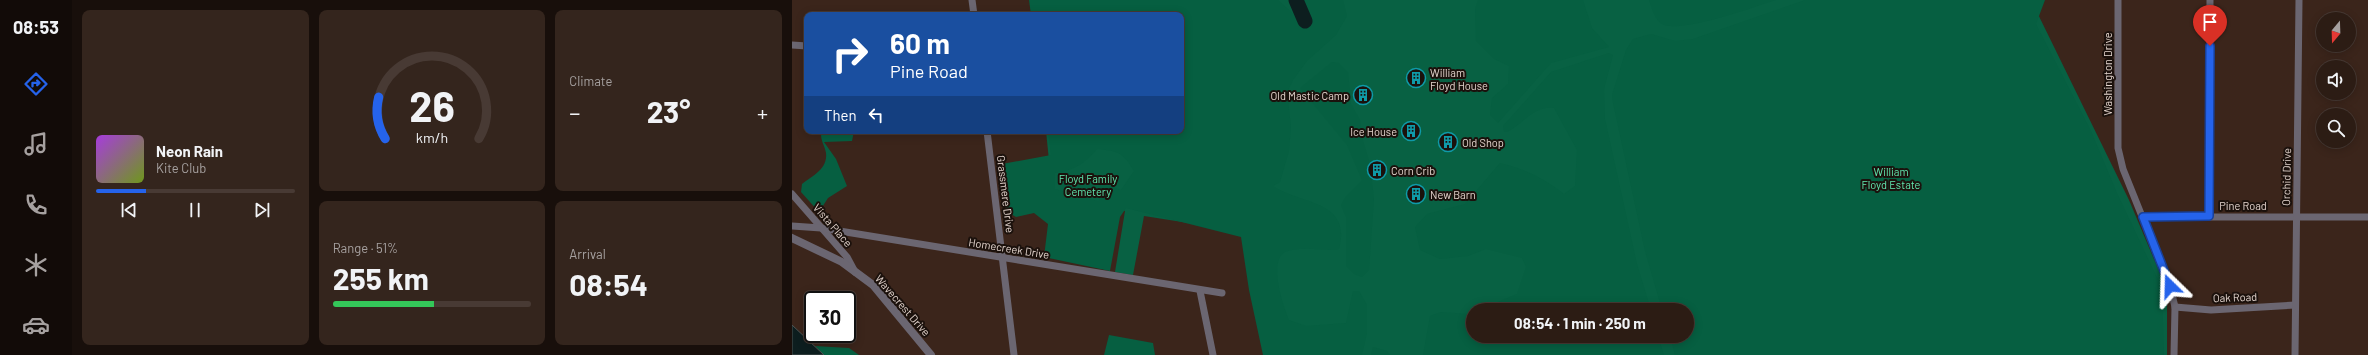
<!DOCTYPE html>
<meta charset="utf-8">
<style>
:root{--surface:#2c1c14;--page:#34251d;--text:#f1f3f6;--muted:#a6a1a0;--line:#483a34;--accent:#2563eb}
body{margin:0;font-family:Barlow,sans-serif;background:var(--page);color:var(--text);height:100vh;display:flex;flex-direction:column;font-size:15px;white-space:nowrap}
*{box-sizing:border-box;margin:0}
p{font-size:13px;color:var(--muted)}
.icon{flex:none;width:22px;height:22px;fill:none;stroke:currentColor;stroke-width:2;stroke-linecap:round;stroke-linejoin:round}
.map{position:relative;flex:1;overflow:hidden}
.sheet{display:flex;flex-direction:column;gap:10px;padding:10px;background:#180f0b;width:720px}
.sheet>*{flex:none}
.banner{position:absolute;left:12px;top:12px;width:380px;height:122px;border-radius:8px;box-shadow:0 2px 10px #0003,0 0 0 1px var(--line);background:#1a4fa0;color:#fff;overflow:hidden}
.needle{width:26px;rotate:199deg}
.controls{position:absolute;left:1524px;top:12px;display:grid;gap:8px}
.controls a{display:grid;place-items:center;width:40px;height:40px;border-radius:50%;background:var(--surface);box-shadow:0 2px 10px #0003,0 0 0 1px var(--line);font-size:20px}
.speed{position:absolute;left:12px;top:291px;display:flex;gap:8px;font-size:20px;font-weight:700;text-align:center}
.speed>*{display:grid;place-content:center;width:52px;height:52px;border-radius:50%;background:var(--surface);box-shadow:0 2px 10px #0003,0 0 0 1px var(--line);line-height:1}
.speed .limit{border:2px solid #111;border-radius:6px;background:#fff;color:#111}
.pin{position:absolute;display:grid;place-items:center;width:34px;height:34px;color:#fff;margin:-41px -17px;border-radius:50% 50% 50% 0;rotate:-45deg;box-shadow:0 0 4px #0007}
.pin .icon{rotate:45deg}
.me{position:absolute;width:44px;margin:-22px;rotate:338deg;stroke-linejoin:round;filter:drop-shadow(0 0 3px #0008)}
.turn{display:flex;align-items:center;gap:14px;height:84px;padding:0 20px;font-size:18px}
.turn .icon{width:52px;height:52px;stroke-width:2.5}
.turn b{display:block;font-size:28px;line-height:34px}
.then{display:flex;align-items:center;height:38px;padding:0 20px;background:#0003;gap:8px;font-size:15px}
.big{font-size:30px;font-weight:700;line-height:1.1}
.sheet .widget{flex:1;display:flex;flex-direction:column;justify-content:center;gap:6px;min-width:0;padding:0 14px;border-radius:8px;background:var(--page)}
.sheet .dial{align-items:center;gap:0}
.dial svg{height:104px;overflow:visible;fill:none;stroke:var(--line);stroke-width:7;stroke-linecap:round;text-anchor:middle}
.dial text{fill:var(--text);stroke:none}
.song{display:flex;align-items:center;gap:12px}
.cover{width:48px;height:48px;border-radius:6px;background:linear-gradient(135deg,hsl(280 70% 55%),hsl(80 70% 35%))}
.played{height:4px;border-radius:2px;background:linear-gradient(90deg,var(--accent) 25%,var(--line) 25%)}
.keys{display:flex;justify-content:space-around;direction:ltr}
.heat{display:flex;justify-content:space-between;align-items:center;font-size:22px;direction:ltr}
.charge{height:6px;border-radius:3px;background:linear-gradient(90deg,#34c759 51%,var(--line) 0)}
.sheet .tiles{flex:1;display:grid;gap:10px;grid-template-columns:repeat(3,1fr)}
.widget:first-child{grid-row:span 2}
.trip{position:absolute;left:674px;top:303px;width:228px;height:40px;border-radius:20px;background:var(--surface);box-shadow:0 2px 10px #0003,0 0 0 1px var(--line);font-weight:700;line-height:40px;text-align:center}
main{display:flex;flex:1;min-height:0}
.tab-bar{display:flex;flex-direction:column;width:72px;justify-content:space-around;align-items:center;background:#120b08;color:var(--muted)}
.tab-bar .icon{width:28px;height:28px}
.tab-bar .current{color:var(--accent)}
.tab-bar b{font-size:18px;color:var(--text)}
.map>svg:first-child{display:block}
.green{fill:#086143;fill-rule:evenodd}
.forest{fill:#065f41;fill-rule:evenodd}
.water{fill:#0d1e1f;stroke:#4e5554}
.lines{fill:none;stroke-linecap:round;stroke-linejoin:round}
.river{stroke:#0d1e1f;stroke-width:15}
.minor{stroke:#6b6671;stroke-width:7}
.tertiary{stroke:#6b6671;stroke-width:8}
.route-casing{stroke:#184099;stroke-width:10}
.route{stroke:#2563eb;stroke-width:7}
.labels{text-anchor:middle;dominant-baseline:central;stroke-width:4;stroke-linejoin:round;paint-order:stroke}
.poi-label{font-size:11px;fill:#e4d5ce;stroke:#1b110c;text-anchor:start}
.street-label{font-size:11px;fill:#e4d5ce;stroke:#1b110c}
.park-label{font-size:11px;fill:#62e9b1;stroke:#1b110c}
</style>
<main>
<nav class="tab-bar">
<b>08:53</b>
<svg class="icon current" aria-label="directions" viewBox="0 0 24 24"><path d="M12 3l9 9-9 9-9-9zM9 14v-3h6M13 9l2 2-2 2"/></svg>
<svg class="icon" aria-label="music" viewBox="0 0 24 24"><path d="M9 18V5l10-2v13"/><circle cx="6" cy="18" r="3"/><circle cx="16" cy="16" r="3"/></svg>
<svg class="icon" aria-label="phone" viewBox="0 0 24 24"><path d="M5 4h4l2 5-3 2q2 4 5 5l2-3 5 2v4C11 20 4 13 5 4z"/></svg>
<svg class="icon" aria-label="climate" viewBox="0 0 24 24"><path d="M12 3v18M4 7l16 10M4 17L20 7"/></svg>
<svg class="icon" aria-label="car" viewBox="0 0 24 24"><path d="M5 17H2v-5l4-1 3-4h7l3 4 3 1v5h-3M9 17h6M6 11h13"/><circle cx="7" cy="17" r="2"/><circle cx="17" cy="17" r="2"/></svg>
</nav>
<section class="sheet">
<div class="tiles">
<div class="widget">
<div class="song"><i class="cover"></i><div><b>Neon Rain</b><p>Kite Club</p></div></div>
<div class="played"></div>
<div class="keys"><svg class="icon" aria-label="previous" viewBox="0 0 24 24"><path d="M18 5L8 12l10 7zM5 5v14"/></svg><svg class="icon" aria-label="pause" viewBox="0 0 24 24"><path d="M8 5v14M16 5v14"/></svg><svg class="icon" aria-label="next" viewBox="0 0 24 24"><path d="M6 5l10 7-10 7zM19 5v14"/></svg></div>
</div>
<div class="widget dial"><svg viewBox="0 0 100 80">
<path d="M14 69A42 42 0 1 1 86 69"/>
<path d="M14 69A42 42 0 0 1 9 37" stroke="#2563eb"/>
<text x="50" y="56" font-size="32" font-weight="700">26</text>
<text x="50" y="72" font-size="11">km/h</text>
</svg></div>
<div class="widget"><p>Climate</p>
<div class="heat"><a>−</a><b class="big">23°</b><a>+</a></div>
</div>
<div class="widget"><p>Range · 51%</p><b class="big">255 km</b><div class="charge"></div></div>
<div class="widget"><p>Arrival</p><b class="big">08:54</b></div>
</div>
</section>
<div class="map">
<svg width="1576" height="355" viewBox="0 0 1576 355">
<rect width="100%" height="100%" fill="#3b251b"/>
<path class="green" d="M241 0H1239L1337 200 1375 290V355H481L454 232 352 216 341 275 323 272 333 211 260 190 254 131H389V15ZM681 310H895V336H681Z"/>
<g class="forest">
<path d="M237 0H486L506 18 515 11 510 0H551L555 16 544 35 515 61 501 80 495 93 499 126 497 151 488 182 481 186C510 205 560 200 547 249L543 250C529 250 506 246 493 252 476 261 491 306 497 320L514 326 554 323 561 291H567L575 305V333L570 355H471L457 290 449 237 334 208 328 217 318 271 252 257 256 224 242 213 224 217 214 211 207 170 210 164 259 155 256 131H389V15H239ZM305 149C326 151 331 152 342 171L329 190 319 186 306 201 263 189V173C283 170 292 164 305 149Z"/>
<polygon points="686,0 791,0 800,28 817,47 759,63 706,123 698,115 700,98 716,84 717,66 702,59 684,41 683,9"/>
<path d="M857 0H984C962 7 888 34 870 24 862 19 860 8 857 0Z"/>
<polygon points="1013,0 1253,0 1244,24 1299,131 1325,193 1370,288 1372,355 883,355 878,336 895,336 895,310 870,310 853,251 821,103 820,95 834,50 841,39 859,34 883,41 901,39"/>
<path d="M817 53 821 55 812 89 813 119 845 264 859 310H686L725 294 734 267 730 258 694 249 676 256 648 259 628 250 623 227 635 214 673 204 708 163C733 169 752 178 772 194L783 186 785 150 762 108C742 105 731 124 715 132H712L711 126 759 72Z"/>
<polygon points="540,62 547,63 556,72 559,104 568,120 569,134 578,164 582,199 577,270 570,277 562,274 554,266 554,217 549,205 552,199 570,180 555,145 508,88"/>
<path d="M33 131H62L60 141 32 142 44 159 55 186 36 198 27 212 9 192 10 184C20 176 36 169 34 153 33 146 29 142 29 134Z"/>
<polygon points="649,312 677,314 681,312 681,336 866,336 872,355 631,355 638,316"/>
<polygon points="317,335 361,343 363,355 312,355"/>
<polygon points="23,346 57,348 67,355 32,355"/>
<polygon points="581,347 595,351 598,355 579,355"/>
</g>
<polygon class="water" points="0,325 32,355 0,355"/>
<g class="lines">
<polyline class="river" points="504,0 513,21"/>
<g class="minor">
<polyline points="180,0 182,15"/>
<polyline points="1326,0 1326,148 1331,169 1378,286 1383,307 1382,355"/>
<polyline points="0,45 15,46"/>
<polyline points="195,131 222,355"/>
<polyline points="0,194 55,257 63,272"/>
<polyline points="1417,216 1418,0"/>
<polyline points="1351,217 1576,217"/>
<polyline points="0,226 29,228 430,293"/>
<polyline points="408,291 421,355"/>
<polyline points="1383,307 1419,310 1503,305"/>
<polyline points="1503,355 1507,0"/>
</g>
<polyline class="tertiary" points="0,238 50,262 81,285 139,355"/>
</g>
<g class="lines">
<g class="route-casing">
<polyline id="route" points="1378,286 1351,217 1417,216 1418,46"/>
</g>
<use href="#route" class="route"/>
</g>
<defs>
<g id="building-ring" transform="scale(1)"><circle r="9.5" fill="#1b110c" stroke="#0f9aa8" stroke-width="1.5"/><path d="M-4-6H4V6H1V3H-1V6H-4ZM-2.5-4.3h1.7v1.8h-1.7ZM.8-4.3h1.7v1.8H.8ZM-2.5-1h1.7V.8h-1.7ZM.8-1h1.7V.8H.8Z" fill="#0f9aa8"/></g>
</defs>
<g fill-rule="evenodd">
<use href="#building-ring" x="624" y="78"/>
<use href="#building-ring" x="571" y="95"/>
<use href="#building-ring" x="619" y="131"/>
<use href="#building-ring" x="656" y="142"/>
<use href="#building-ring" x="585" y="170"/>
<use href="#building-ring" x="624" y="194"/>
</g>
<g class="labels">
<g class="poi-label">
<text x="638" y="72">William<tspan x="638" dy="13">Floyd House</tspan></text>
<text x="557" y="95" text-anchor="end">Old Mastic Camp</text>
<text x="605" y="131" text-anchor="end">Ice House</text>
<text x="670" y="142">Old Shop</text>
<text x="599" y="170">Corn Crib</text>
<text x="638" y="194">New Barn</text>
</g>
<g class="street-label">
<text transform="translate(1315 74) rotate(-90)">Washington Drive</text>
<text transform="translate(1494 177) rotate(-89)">Orchid Drive</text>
<text transform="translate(214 194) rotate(83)">Grassmere Drive</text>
<text x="1451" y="205">Pine Road</text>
<text transform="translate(41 225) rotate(49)">Vista Place</text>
<text transform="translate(217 248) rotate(9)">Homecreek Drive</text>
<text transform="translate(1443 297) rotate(-2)">Oak Road</text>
<text transform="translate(111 305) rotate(49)">Wavecrest Drive</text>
</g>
<g class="park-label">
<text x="1099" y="171">William<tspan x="1099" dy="13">Floyd Estate</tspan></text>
<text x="296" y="178">Floyd Family<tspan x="296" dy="13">Cemetery</tspan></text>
</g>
</g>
</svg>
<div class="controls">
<a><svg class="needle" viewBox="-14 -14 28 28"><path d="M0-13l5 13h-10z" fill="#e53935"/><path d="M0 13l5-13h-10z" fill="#a6a1a0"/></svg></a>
<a><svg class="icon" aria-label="sound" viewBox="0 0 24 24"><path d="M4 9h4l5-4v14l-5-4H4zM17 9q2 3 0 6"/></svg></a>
<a><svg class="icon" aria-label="search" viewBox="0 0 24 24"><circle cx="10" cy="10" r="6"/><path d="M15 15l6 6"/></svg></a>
</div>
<div class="speed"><div class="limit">30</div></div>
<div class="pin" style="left:1418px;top:46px;background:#d93025"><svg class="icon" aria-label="arrive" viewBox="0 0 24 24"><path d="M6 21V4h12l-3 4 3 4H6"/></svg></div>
<svg class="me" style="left:1378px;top:286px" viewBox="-20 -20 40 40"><path d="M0-17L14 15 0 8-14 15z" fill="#2563eb" stroke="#fff" stroke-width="4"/></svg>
<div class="trip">08:54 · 1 min · 250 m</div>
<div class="banner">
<div class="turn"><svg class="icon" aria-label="right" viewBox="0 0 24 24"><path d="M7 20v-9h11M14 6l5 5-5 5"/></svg><div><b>60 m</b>Pine Road</div></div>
<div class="then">Then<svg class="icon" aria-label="left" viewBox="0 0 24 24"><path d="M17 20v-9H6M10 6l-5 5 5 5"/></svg></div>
</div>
</div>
</main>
